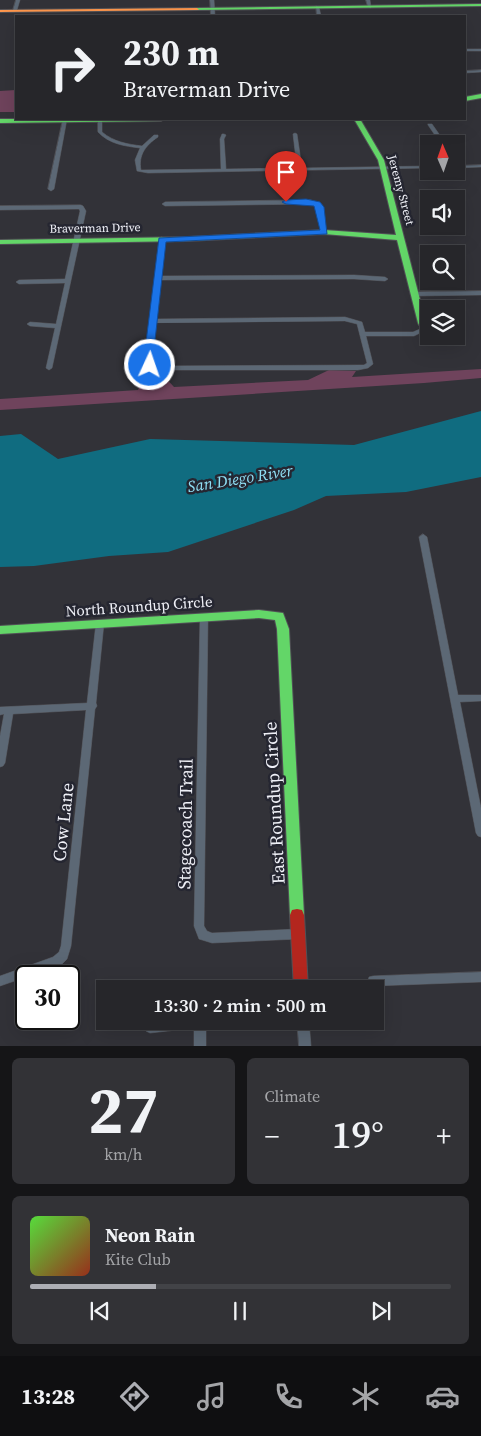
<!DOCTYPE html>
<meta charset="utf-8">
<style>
:root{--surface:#26262a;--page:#323236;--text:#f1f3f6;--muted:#a4a5a8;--line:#424347;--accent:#adaeb4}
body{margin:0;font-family:"Source Serif 4",serif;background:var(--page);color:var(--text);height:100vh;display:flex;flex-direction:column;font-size:19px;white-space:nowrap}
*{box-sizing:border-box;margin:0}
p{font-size:16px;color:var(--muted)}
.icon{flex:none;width:28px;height:28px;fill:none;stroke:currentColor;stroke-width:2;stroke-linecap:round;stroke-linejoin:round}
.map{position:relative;height:1046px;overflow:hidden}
.details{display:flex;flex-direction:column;gap:12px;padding:12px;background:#151517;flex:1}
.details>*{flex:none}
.top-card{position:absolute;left:15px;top:15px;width:451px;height:105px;border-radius:0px;box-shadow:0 5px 20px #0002,0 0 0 1px var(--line);background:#26262a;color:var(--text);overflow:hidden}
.needle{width:32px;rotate:358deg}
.tools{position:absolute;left:420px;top:135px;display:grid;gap:10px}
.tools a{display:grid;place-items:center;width:45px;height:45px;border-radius:0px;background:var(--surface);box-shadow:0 5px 20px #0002,0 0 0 1px var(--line);font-size:25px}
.speed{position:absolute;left:15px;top:965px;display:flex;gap:10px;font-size:25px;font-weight:700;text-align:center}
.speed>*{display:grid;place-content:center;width:65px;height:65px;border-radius:50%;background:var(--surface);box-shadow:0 5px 20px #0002,0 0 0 1px var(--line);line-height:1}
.speed .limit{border:2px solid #111;border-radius:8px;background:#fff;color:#111}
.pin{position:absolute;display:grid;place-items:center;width:42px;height:42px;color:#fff;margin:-51px -21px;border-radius:50% 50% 50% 0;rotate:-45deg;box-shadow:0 0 5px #0007}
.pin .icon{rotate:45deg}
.me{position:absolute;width:55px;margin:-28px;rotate:3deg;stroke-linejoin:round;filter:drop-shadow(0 0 4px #0008)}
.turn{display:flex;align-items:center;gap:18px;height:105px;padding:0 25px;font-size:22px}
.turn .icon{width:65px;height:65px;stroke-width:2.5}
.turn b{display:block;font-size:35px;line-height:42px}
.big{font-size:38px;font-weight:600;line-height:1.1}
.details .card{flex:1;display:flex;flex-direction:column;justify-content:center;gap:8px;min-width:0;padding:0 18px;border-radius:8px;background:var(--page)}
.details .dial{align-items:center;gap:0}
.dial b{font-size:65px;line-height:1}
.song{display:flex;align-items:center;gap:15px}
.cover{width:60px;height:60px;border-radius:8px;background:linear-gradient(135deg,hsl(110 70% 55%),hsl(10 70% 35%))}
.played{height:5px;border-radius:2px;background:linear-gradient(90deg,var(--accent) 30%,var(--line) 30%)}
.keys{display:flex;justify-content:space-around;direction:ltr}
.heat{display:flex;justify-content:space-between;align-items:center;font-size:28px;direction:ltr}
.details .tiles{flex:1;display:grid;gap:12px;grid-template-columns:1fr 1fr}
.card:last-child{grid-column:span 2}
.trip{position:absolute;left:96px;top:980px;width:288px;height:50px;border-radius:0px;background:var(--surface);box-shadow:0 5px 20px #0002,0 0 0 1px var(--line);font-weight:600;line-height:50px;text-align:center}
.tab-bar{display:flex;height:80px;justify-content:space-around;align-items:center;background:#0f0f11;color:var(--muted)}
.tab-bar .icon{width:35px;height:35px}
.tab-bar .selected{color:var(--accent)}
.tab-bar b{font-size:22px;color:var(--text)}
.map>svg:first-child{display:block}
.green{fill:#6f435c}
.water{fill:#106c80}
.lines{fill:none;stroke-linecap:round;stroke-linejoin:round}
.street-casing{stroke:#515156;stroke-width:1}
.fast-casing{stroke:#515156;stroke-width:2}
.slow-casing{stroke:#515156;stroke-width:2}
.jam-casing{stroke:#515156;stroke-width:2}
.street{fill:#5c6875;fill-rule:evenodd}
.fast{fill:#63d668;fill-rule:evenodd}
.slow{fill:#ff974d;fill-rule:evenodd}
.jam{fill:#b3261e;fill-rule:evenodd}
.route{fill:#1a73e8;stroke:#114b97}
.labels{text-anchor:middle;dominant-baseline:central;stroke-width:5;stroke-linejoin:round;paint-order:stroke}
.far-street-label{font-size:12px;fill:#eff0f7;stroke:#252631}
.street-label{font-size:15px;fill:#eff0f7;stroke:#252631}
.water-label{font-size:16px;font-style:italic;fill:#90e0f6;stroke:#252631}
.near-street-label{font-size:18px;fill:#eff0f7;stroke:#252631}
</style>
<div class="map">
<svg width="481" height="1046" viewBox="0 0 481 1046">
<rect width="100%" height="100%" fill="#323238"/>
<g class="green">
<polygon points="16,90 16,112 0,112 0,91"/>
<polygon points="481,369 481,378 424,383 0,410 0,399 138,390 145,374 162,374 174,387 308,380 329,370 356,371 352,377"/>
</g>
<polygon class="water" points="481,411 481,477 406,492 326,496 294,510 168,552 109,556 34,566 0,567 0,436 21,434 58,459 150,439 354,445"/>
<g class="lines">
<g class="street-casing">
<g id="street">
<polygon points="16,0 20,0 17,10 15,11 13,10"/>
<polygon points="210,0 214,0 215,16 211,16"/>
<polygon points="366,0 370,0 371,8 368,7"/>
<polygon points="316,6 319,7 321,16 317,16"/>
<rect x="465" y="49" width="16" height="2"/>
<polygon points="481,70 481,72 465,73 465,71"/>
<polygon points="63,119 67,119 54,189 51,191 48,189"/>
<path d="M98 119H102V132C114 142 127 144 142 146L154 135H158V137C146 145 138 155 141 170L221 169 220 139 222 134H224L226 135 224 139 226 169 297 168 293 134 295 133 297 134 302 168 429 166V168L148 173 137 171 135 160 140 148C124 146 109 144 98 132Z"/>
<polygon points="428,124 432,124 446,144 441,144 428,125"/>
<polygon points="481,165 481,167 456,168 456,166"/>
<polygon points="311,200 323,207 326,233 321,232 318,208 310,204 165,206 162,204 165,202"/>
<polygon points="81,205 83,206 86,211 52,368 49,370 46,368 55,328 30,326 27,324 30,322 56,324 65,283 19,284 16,282 19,280 65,279 80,211 79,209 0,210 0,206"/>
<path d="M162 237 165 239 161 276 354 275 385 277 388 279 385 281 354 279 160 280 156 319 345 317 362 322 365 332H413L420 329 419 323 422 321 425 323 426 330 414 336H366L373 364 368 368 358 370H159L148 366 146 358 159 239ZM345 321 357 324 367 363 364 365 160 366 153 364 152 358 156 323Z"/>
<polygon points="481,291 481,295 415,296 412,294 415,292"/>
<polygon points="423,534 427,537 458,695 481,695 481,701 460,702 481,808 481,837 478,836 476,833 419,537"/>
<polygon points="204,614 207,615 208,617 204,926 207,931 212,933 298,929 302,931 303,934 302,937 298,939 212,943 199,939 194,926 200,617 201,615"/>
<polygon points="100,620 103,621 104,623 96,703 97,706 95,709 71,946 67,959 61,965 0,986 0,976 53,957 59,952 61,946 86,710 13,714 5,763 3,766 0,767 0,736 4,714 0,715 0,707 87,703 96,623 97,621"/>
<polygon points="481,972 481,982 373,986 369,985 368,981 369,977 373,976"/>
<polygon points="151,1021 217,1021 216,1025 206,1027 206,1046 194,1046 194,1028 150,1033 146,1031 144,1027 146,1023"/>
<polygon points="297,1021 309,1021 311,1046 299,1046"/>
</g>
</g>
<g class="fast-casing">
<g id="fast">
<polygon points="481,4 481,6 197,10 195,9 197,8"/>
<polygon points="481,94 481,98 465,101 465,97"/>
<polygon points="0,119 164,119 161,121 0,123"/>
<polygon points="354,119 360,119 384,160 426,323 425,325 419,325 418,323 397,240 324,234 187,241 0,244 0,240 187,237 324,230 396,235 378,160"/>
<polygon points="259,610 283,613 289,629 304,915 302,920 297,921 292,920 290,915 277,629 275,620 259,618 0,634 0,626"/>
</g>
</g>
<g class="slow-casing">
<polygon id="slow" points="197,8 199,10 0,12 0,10"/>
</g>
<g class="jam-casing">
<polygon id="jam" points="297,909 302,910 304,915 308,989 294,989 290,915 292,910"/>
</g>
<use href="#street" class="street"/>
<use href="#fast" class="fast"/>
<use href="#slow" class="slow"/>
<use href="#jam" class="jam"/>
</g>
<polygon class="route" points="306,199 320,202 324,207 327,234 166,242 153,358 155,365 150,368 147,367 144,358 159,238 320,230 314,206 286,204 282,202 286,200"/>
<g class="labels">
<g class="far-street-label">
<text transform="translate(401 190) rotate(75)">Jeremy Street</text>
<text transform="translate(95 228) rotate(-1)">Braverman Drive</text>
</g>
<g class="street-label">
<text transform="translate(139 606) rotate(-4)">North Roundup Circle</text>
</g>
<g class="water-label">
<text transform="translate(240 478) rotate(-9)">San Diego River</text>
</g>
<g class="near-street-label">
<text transform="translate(274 803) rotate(-93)">East Roundup Circle</text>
<text transform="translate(63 822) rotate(-84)">Cow Lane</text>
<text transform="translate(185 824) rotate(-89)">Stagecoach Trail</text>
</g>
</g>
</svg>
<div class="tools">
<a><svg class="needle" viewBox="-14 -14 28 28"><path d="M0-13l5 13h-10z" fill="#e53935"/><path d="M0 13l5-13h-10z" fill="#a4a5a8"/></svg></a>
<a><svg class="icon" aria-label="sound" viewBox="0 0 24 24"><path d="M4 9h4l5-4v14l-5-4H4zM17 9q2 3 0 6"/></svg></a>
<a><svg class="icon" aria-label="search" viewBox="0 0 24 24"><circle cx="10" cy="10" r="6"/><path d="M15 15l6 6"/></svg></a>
<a><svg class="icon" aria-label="layers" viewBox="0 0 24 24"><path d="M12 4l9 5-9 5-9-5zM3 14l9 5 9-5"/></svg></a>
</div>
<div class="speed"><div class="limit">30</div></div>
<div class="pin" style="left:286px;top:202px;background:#d93025"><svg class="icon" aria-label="arrive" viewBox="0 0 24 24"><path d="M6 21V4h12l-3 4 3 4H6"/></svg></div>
<svg class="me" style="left:150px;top:365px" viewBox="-20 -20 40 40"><circle r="17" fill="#1a73e8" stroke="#fff" stroke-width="3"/><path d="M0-11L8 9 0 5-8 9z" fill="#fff"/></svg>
<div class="trip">13:30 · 2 min · 500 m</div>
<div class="top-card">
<div class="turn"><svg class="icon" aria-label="right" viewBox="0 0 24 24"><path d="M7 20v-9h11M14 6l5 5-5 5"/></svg><div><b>230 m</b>Braverman Drive</div></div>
</div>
</div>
<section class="details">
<div class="tiles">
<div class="card dial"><b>27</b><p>km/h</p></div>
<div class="card"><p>Climate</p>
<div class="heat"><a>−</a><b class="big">19°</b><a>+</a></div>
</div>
<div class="card">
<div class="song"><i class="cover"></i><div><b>Neon Rain</b><p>Kite Club</p></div></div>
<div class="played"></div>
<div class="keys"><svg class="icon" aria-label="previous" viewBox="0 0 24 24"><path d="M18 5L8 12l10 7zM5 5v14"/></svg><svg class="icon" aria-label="pause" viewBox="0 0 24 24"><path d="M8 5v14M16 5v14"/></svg><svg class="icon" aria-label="next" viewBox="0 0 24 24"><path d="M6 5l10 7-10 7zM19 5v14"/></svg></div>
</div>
</div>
</section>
<nav class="tab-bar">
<b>13:28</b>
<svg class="icon selected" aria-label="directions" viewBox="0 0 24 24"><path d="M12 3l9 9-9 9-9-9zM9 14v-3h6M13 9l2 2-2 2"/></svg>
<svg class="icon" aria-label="music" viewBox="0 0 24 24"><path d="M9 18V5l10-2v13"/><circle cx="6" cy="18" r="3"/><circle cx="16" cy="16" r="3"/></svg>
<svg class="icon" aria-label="phone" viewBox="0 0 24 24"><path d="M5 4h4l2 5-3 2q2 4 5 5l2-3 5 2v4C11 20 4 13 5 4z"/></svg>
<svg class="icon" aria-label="climate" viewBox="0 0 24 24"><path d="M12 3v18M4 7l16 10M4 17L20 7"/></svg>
<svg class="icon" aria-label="car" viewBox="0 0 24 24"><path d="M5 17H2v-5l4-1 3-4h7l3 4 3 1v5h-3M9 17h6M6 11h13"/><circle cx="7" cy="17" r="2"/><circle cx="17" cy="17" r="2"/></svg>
</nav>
